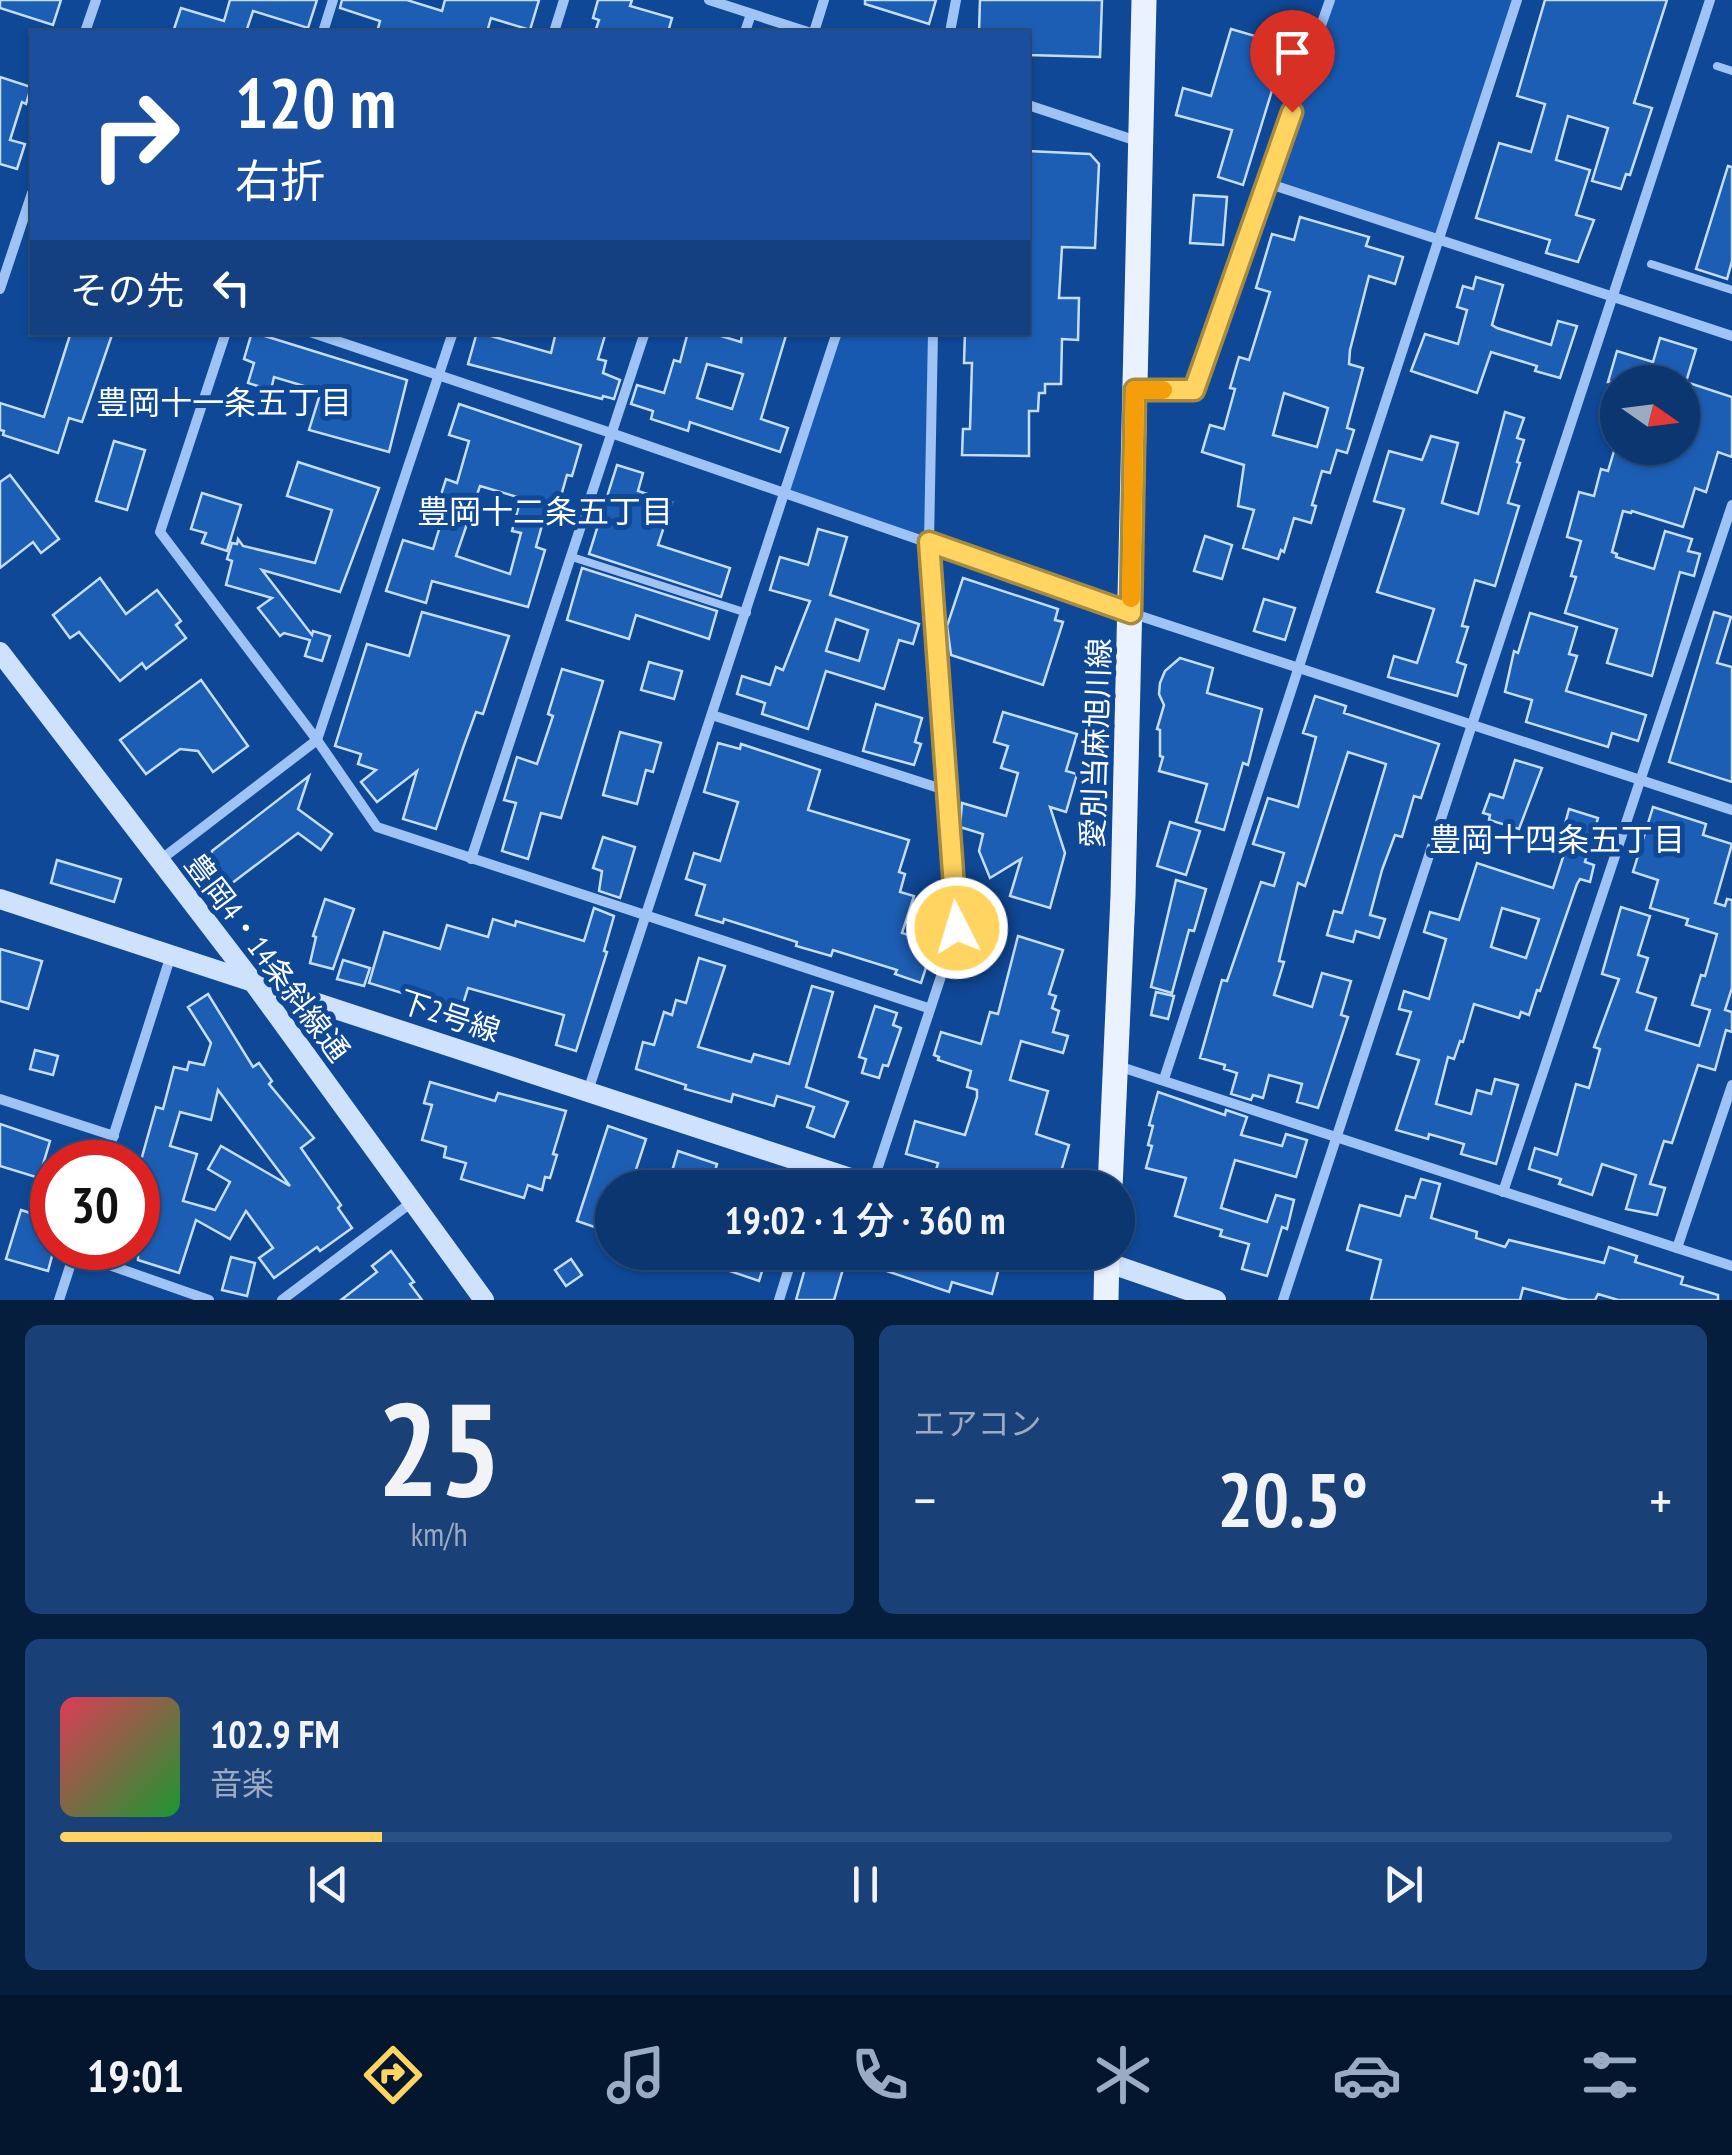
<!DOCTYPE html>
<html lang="ja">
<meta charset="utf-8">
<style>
:root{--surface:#0b3670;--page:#194178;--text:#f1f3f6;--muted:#9aabc3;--line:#2b5083;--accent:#ffd461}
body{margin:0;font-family:"PT Sans Narrow","Noto Sans JP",sans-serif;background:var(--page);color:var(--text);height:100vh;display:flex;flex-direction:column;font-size:38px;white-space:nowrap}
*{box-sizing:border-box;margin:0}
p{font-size:32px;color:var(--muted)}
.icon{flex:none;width:55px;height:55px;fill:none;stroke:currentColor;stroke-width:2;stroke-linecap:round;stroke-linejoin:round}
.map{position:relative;height:1300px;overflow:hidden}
.side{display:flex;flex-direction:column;gap:25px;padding:25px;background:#061e3e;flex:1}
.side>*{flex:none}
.guide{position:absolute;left:30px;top:30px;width:1000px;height:305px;border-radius:0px;box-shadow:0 2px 8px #0004,0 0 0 2px var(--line);background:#1a4fa0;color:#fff;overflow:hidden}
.needle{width:65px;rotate:104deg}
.buttons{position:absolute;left:1600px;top:365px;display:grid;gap:20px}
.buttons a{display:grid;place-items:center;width:100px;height:100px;border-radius:50%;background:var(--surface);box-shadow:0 2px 8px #0004,0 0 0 2px var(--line);font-size:50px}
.speed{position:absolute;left:30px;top:1140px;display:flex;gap:20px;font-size:50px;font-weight:700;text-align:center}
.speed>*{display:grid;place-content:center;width:130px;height:130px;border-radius:50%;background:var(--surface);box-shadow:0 2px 8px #0004,0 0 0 2px var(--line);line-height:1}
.speed .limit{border:15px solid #d22;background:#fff;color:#111}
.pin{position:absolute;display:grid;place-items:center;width:85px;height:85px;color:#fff;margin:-102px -42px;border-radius:50% 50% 50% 0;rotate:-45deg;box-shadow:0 0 10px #0007}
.pin .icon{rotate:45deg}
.me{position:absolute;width:110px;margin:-55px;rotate:355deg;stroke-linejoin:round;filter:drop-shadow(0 0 8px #0008)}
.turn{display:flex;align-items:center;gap:35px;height:210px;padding:0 40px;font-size:45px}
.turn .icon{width:130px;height:130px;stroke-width:2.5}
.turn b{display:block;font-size:70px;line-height:85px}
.then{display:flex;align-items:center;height:95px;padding:0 40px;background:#0003;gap:20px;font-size:38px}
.big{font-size:75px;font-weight:600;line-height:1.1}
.side .widget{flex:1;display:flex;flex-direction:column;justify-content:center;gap:15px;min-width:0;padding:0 35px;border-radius:15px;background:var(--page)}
.side .dial{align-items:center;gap:0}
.dial b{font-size:130px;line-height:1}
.song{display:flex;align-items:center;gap:30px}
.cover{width:120px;height:120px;border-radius:15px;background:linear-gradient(135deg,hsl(350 70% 55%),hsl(130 70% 35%))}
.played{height:10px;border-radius:5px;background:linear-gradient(90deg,var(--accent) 20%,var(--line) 20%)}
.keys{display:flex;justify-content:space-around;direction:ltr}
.heat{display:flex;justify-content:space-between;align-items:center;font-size:55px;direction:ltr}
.side .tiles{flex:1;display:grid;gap:25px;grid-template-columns:1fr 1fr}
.widget:last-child{grid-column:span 2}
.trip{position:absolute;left:595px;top:1170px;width:540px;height:100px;border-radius:50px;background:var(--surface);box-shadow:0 2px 8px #0004,0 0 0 2px var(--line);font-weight:600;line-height:100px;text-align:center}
.tab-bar{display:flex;height:160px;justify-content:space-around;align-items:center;background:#04162d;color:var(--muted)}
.tab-bar .icon{width:70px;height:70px}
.tab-bar .current{color:var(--accent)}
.tab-bar b{font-size:45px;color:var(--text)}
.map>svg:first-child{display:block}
.green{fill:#1759b0}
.building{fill:#1d5eb5;stroke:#c6defe;stroke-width:2.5;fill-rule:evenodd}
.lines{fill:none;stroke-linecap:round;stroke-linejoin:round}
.lane{stroke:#9ec3f4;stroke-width:8}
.street{stroke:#9ec3f4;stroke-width:10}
.secondary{stroke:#cee1fd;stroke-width:20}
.primary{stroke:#ebf2ff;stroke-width:25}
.route-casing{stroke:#a68a3f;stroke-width:25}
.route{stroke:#ffd461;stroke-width:18}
.slow{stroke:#f59e0b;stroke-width:18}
.labels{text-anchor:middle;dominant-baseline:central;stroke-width:10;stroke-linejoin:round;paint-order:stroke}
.street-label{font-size:30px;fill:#fff;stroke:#0f4896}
.neighbourhood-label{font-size:32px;fill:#fff;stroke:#0f4896}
</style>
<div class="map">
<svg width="1732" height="1300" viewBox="0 0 1732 1300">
<rect width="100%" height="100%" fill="#0f4896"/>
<g class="green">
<polygon points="1330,0 1517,0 1440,240 1267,183"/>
<polygon points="837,333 933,333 929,542 786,492"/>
</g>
<g class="building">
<polygon points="0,0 61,0 53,25 0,8"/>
<polygon points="230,0 317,0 308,28 253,11 246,32 173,32 181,8 224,21"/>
<polygon points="342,0 407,0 442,11 445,0 539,0 530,30 491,18 487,32 377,32 380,21 340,8"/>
<polygon points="598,0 632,0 630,6 672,18 668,32 595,32 599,20 593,18"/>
<polygon points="865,0 936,0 929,24 865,4"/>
<polygon points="980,0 1102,0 1100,57 1028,55 1028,32 979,32"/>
<polygon points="1545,0 1667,0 1634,103 1652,108 1630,175 1626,174 1621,189 1592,181 1608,128 1568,116 1556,160 1590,170 1576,215 1594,220 1578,262 1546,253 1550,240 1476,218 1499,143 1531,152 1545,104 1517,96"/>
<polygon points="1231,29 1286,45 1243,185 1218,177 1232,130 1176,115 1183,88 1211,96"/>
<polygon points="0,77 31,87 26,104 22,102 10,140 25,144 17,169 0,164"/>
<polygon points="1028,151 1090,154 1099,164 1095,248 1062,247 1059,298 1079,298 1078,340 1062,339 1061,384 1045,384 1045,393 1039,393 1038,411 1029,411 1029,456 962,455 963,429 970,429 972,363 964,363 965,332 1028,332"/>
<polygon points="1728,166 1732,167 1732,261 1727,279 1696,269"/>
<polygon points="1194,195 1227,197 1223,245 1190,243"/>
<path d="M1300 217 1369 237 1366 246 1403 257 1395 284 1369 276 1350 350 1349 364 1363 368 1347 428 1354 430 1347 453 1337 450 1330 473 1322 471 1312 505 1316 506 1311 523 1294 518 1284 552 1281 550 1278 559 1243 548 1254 510 1238 506 1244 465 1202 452 1210 425 1224 429 1235 389 1230 388 1239 357 1249 360 1270 292 1256 288 1272 234 1294 240ZM1284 393 1328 408 1317 447 1273 435Z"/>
<polygon points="1476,277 1503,285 1492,325 1497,328 1551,345 1558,321 1577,326 1560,378 1535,371 1537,366 1491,352 1477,393 1411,371 1425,334 1458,344 1467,310 1457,307 1463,286 1473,289"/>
<polygon points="71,332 113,332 82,422 69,418 58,453 3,435 4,431 0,430 0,403 44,417"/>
<polygon points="252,332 407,380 389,452 309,430 321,391 274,377 271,390 248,383 254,363 244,359"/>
<polygon points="477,332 551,353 556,332 606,332 598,359 606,361 603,373 620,380 614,399 603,396 602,399 468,364"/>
<path d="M688 332H708L741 342 742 332H787L761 419 788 428 780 452 690 422 688 431 651 419 653 411 631 404 637 385 664 393 674 360 680 362ZM707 364 743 374 732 409 697 398Z"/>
<polygon points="1660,338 1696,349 1686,382 1732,397 1732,457 1718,452 1706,492 1695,488 1683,527 1632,511 1631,513 1623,511 1612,552 1617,554 1616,557 1654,569 1665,531 1692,539 1688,551 1700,554 1694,576 1680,572 1652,676 1607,663 1617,629 1565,613 1576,577 1571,576 1581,541 1567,537 1579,492 1594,496 1601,469 1608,471 1615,448 1682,448 1682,382 1608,382 1617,351 1653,362"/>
<path d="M459 404 581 445 572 476 567 475 559 503 549 500 536 547 545 550 528 607 432 581 426 603 386 591 403 540 433 549 445 510 437 507 446 479 457 483 469 441 449 435ZM480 486 521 498 512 531 521 533 510 574 456 556Z"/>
<polygon points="1505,412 1524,418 1517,438 1524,440 1517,462 1520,463 1508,503 1519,506 1495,586 1475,580 1462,626 1468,627 1457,662 1466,665 1457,696 1388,677 1394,656 1417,663 1434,609 1377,592 1404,509 1374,501 1389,451 1422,460 1431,436 1458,443 1442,503 1478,514"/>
<polygon points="114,441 145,450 127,510 96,501"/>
<polygon points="298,462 379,488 340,592 262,570 312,635 313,631 330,636 322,661 305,656 310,640 284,633 280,636 258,608 272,598 226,585 232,561 227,559 232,543 237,544 238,539 243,546 315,563 332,510 287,496"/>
<polygon points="617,465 643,473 638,491 672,502 658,545 730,568 721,597 589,554"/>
<polygon points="10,475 59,539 41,553 33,542 0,568 0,482"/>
<polygon points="202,493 241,505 227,551 202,543 206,533 191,529"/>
<path d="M818 529 847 537 830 595 919 624 913 644 899 640 884 689 826 671 808 729 762 714 765 703 737 694 742 676 770 685 776 667 783 670 810 601 770 590 780 557 808 565ZM836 619 868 630 859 661 826 651Z"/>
<polygon points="1205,536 1232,545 1222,579 1194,571"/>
<polygon points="582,568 717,611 709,639 636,615 629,639 567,620"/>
<polygon points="100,578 126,614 157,590 181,621 176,625 186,638 146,669 142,663 120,681 79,632 70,638 53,615"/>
<polygon points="963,578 1058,609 1055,620 1063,622 1043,685 951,655 947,626"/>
<polygon points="1264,599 1295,608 1285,640 1254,631"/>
<polygon points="422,612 509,636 483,714 476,712 463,748 436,829 403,819 417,771 377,802 361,782 376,770 358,764 361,754 335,746 367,644 409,656"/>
<polygon points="1714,612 1731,617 1717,663 1732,667 1732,782 1669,762"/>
<polygon points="1530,613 1577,627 1569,654 1577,656 1566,691 1646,715 1638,741 1612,733 1608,747 1526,722 1532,700 1505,692 1514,651 1518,653"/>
<polygon points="1180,658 1213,668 1207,693 1262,709 1248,765 1243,763 1224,830 1196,822 1207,784 1159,771 1163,757 1160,756 1160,730 1157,729 1164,705 1159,694 1160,683 1165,671"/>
<polygon points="649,662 682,671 674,699 641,690"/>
<polygon points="562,669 603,681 561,818 541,813 528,859 502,851 516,803 504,800 517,757 537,764 553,716 548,714"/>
<polygon points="201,680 248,746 213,772 198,751 180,749 146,774 120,740"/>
<polygon points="1315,696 1346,706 1344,713 1439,744 1421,798 1414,796 1402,837 1395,835 1382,870 1370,915 1385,919 1379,938 1356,931 1353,942 1327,935 1334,911 1342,913 1386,764 1348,752 1305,886 1298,883 1279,961 1284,962 1274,995 1312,1007 1322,973 1351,981 1341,1015 1348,1017 1318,1108 1297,1102 1302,1084 1269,1075 1263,1098 1253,1095 1251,1100 1231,1094 1237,1073 1224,1069 1225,1065 1200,1058 1222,980 1227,981 1261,882 1274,886 1284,853 1253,844 1268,798 1298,807 1316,737 1303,733"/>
<polygon points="876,704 922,718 915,742 921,744 914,765 863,751"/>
<polygon points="1003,712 1077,734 1066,771 1077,774 1066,812 1050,807 1065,853 1050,908 1010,896 1021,859 990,878 979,851 983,834 960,827 962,803 1006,816 1018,773 1001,768 1008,746 994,742"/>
<polygon points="620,732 661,743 653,772 646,770 637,804 603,795"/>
<polygon points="718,743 740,749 741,744 820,770 808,810 909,840 899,872 905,874 900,892 914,896 902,933 934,943 921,983 895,974 897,970 833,950 831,956 796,946 797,942 724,919 723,923 696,915 705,885 686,879 694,853 720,861 738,802 704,792"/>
<polygon points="1515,760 1542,768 1519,829 1489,820 1490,815 1483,813 1490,794 1503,798"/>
<polygon points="309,776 298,809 332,834 321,850 298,833 227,887 211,866 212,851"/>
<polygon points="1653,807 1706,824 1703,835 1732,844 1715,903 1725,906 1727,899 1732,900 1732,988 1725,1010 1732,1012 1732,1032 1726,1030 1715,1070 1698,1065 1672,1143 1664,1141 1650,1184 1665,1188 1657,1215 1626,1209 1636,1175 1602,1164 1592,1195 1559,1184 1561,1179 1529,1169 1535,1148 1557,1155 1576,1084 1589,1088 1600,1049 1594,1047 1619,979 1602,974 1621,907 1650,916 1638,955 1648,958 1637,992 1656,998 1646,1030 1699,1046 1710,1010 1692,1005 1701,975 1705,976 1717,934 1686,925 1688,919 1650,908 1658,880 1633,872"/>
<path d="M1569 809 1598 818 1585 862 1594 865 1590 882 1580 879 1577 884 1540 991 1537 990 1529 1015 1521 1012 1519 1018 1474 1004 1463 1042 1460 1041 1454 1059 1448 1057 1436 1104 1471 1114 1477 1090 1491 1094 1495 1079 1518 1085 1496 1164 1461 1154 1464 1144 1429 1134 1428 1139 1396 1130 1419 1060 1397 1054 1411 1012 1399 1009 1404 991 1429 999 1446 939 1424 932 1430 912 1459 920 1477 863 1553 888 1566 848 1559 846ZM1502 908 1539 919 1526 958 1491 947Z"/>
<polygon points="1170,822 1200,831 1186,875 1157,866"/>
<polygon points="603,837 635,847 620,898 599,891 602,871 593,868"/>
<polygon points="57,860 121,879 114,902 51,883"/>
<polygon points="1176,880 1206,889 1194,931 1189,930 1172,993 1151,987"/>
<polygon points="325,899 354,909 333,969 310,963 316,937 313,936"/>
<polygon points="594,908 614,916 604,951 607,952 576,1051 556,1045 564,1015 468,988 461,1011 369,983 384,932 440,949 447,925 488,937 493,919 515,926 516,921 584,941"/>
<polygon points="1018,936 1063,950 1049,994 1056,996 1052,1008 1059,1011 1053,1032 1068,1036 1063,1053 1021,1041 1010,1080 1048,1091 1036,1134 1069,1145 1056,1188 969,1188 934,1177 938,1163 906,1154 915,1121 965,1135 977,1097 977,1090 967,1087 971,1071 938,1060 939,1057 934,1055 941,1032 981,1044 990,1012 998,1014"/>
<polygon points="0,949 42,961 28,1009 0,1001"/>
<polygon points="699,958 725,966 698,1047 751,1062 754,1054 789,1064 812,986 833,992 806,1087 848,1102 834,1137 807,1127 814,1107 777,1096 774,1106 733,1094 731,1102 685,1089 686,1085 636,1069 643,1042 654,1045 664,1012 672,1015 676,1000 686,1003"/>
<polygon points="343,960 370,968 364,986 337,979"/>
<polygon points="1156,992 1174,996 1168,1019 1151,1015"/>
<path d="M208 994 253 1067 259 1063 272 1081 269 1084 314 1138 301 1148 341 1205 338 1208 352 1228 320 1251 317 1247 274 1278 259 1258 273 1248 246 1211 230 1239 196 1220 179 1273 138 1260V1164H140L156 1107 163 1109 174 1067 187 1070 189 1062 204 1065 211 1043 188 1007ZM218 1090 290 1186 221 1146 208 1169 230 1182 215 1210 183 1201 197 1154 170 1146 180 1112 211 1120Z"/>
<polygon points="875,1006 897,1013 893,1025 901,1028 888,1066 883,1065 879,1078 862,1073 866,1059 859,1057"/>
<polygon points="35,1050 58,1056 53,1075 30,1069"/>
<polygon points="430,1082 495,1101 498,1093 566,1111 553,1154 557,1155 550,1178 545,1177 542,1190 528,1185 524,1198 461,1179 466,1163 444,1157 446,1147 422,1140 432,1105 424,1103"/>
<polygon points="1158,1092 1225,1115 1226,1110 1247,1117 1241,1135 1282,1146 1286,1134 1307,1140 1296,1177 1235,1160 1221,1208 1267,1222 1276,1195 1294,1200 1287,1229 1282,1227 1267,1276 1242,1269 1249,1244 1220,1236 1222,1230 1175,1216 1186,1178 1146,1168 1152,1146 1148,1145 1153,1126 1149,1125"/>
<polygon points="0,1124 50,1141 39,1178 0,1166"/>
<polygon points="608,1126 646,1139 630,1188 612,1188 612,1233 577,1221"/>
<polygon points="678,1151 717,1164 710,1188 667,1188"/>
<polygon points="1421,1179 1440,1184 1431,1218 1477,1232 1476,1238 1505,1247 1509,1240 1604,1263 1609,1247 1637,1256 1635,1262 1683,1277 1681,1284 1718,1295 1718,1300 1618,1300 1598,1294 1595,1300 1568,1300 1523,1288 1520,1300 1371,1300 1381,1260 1347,1250 1360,1205 1400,1216 1406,1196 1415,1198"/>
<polygon points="21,1210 52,1220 52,1256 48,1271 6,1259"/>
<polygon points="391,1251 414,1282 410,1284 422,1300 341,1300 377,1272 372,1266"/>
<polygon points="727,1252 768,1252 759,1281 721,1268"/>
<polygon points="846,1252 946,1252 999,1268 992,1294 952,1282 949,1292 845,1257"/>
<polygon points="231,1257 255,1263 247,1296 222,1290"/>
<polygon points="808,1258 843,1269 834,1300 796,1300"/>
<polygon points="571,1259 582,1275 566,1286 555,1270"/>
</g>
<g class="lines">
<g class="lane">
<polyline points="1717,66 1732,71"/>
<polyline points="1651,264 1732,290"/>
<polyline points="572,557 747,613"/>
</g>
<g class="street">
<polyline points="709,0 808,32"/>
<polyline points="85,32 96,0"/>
<polyline points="323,32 333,0"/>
<polyline points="554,32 564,0"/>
<polyline points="745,32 751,14"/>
<polyline points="814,32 824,0"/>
<polyline points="950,32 956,0"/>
<polyline points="1028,105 1140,142"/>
<polyline points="1267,183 1732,336"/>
<polyline points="0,289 32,193"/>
<polyline points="226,332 160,532 317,740 377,827 928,1008"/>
<polyline points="310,332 611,433 1131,613 1732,810"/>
<polyline points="1137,390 1193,389 1330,0"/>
<polyline points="712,715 945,790"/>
<polyline points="471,859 645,332"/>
<polyline points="159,861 317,740 453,332"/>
<polyline points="1118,1066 1732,1266"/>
<polyline points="1164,1079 1517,0"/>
<polyline points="588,1091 837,332"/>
<polyline points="0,1099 114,1136"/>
<polyline points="105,1162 171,955"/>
<polyline points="872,1185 957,928 929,542 933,332"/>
<polyline points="815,1188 821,1169"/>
<polyline points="1503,1192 1732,505"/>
<polyline points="1677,1248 1732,1085"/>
<polyline points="75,1253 209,1300"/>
<polyline points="59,1300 76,1248"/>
<polyline points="282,1300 412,1202"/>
<polyline points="779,1300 794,1252"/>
<polyline points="1283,1300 1710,0"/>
</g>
<g class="secondary">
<polyline points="0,652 253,982 484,1300"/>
<polyline points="0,899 881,1188"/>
<polyline points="1077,1252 1216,1300"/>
</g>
<g class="primary">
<polyline points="1110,1188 1123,896 1144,0"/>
<polyline points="1106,1300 1107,1252"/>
</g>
</g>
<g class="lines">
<g class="route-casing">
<polyline id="route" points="957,928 929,542 1131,613 1135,390 1194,390 1292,112"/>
</g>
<use href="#route" class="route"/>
<polyline class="slow" points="1131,598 1135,390 1163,390"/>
</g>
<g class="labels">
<g class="street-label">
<text transform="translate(1095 743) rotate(-88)">愛別当麻旭川線</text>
<text transform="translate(268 957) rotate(53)">豊岡4・14条斜線通</text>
<text transform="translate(450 1015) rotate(18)">下2号線</text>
</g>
<g class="neighbourhood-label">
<text x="224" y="402">豊岡十一条五丁目</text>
<text x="545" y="511">豊岡十二条五丁目</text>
<text x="1557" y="839">豊岡十四条五丁目</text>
</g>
</g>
</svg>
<div class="buttons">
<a><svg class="needle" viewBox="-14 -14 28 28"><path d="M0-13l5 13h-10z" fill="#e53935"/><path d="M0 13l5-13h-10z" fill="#9aabc3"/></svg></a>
</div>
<div class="speed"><div class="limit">30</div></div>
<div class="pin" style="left:1292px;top:112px;background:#d93025"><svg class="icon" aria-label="arrive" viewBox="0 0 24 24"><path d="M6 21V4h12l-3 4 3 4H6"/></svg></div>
<svg class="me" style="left:957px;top:928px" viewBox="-20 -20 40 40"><circle r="17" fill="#ffd461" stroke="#fff" stroke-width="3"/><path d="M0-11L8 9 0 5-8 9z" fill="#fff"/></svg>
<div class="trip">19:02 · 1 分 · 360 m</div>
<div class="guide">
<div class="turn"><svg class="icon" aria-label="right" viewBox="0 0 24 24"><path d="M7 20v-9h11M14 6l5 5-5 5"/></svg><div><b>120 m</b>右折</div></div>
<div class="then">その先<svg class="icon" aria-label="left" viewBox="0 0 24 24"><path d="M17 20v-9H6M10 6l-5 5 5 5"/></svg></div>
</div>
</div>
<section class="side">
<div class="tiles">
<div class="widget dial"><b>25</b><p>km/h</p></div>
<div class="widget"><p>エアコン</p>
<div class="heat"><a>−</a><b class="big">20.5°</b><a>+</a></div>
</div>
<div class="widget">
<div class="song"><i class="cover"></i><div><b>102.9 FM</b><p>音楽</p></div></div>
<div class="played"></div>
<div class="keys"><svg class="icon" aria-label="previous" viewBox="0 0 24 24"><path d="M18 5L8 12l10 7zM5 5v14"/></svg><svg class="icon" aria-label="pause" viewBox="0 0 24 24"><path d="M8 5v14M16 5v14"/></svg><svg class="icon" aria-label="next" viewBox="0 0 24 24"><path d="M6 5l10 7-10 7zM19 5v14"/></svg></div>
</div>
</div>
</section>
<nav class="tab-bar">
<b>19:01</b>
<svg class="icon current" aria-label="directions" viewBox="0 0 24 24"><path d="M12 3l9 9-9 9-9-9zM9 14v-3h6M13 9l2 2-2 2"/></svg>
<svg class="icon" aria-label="music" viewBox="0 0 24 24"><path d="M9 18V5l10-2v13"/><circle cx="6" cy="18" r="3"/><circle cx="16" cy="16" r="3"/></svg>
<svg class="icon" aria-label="phone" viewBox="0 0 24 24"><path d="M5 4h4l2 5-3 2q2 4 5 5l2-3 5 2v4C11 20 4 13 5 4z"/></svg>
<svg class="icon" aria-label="climate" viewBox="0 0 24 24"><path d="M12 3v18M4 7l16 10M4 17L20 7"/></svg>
<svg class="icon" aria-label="car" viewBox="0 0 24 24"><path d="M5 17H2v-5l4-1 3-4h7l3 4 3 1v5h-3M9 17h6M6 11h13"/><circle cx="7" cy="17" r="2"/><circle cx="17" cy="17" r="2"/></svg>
<svg class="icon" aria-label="filters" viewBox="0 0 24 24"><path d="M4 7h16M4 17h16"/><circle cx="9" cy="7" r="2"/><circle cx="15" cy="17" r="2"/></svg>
</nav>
